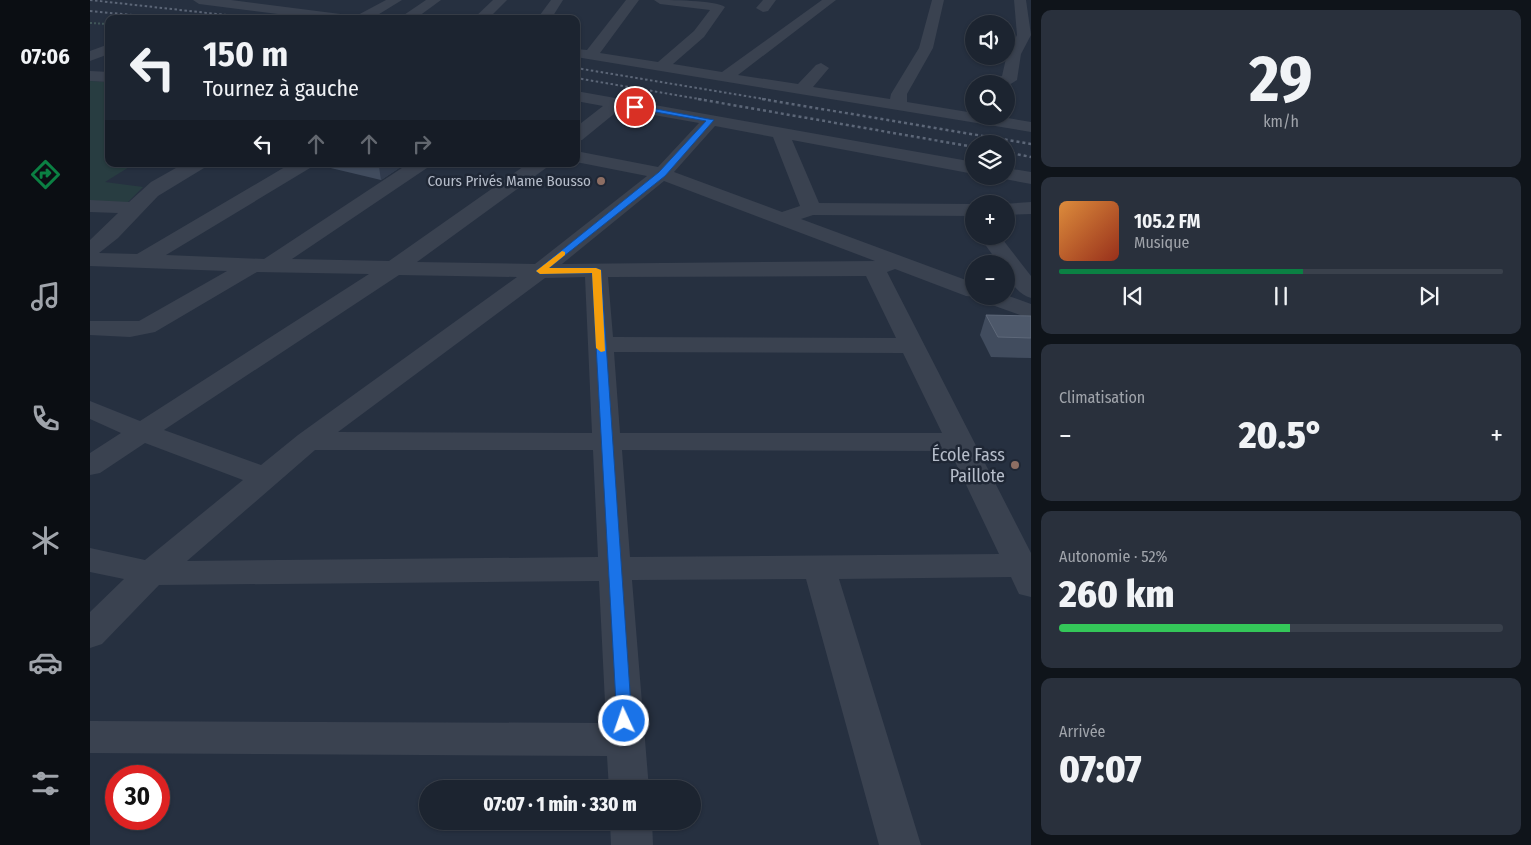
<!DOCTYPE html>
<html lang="fr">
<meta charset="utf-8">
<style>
:root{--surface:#1c2430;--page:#29303c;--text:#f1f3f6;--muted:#a0a4ab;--line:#3a414c;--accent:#0b8043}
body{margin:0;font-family:"Fira Sans Condensed",sans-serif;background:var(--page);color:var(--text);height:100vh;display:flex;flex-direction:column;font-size:19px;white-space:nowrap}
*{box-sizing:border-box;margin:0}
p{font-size:16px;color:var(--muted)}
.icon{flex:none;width:28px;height:28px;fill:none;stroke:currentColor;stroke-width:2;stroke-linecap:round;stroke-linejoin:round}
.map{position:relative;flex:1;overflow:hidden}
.sheet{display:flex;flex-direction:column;gap:10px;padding:10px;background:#0f141a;width:500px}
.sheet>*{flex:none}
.top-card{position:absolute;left:15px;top:15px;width:475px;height:152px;border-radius:10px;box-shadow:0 1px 4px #0004,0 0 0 1px var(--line);background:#1c2430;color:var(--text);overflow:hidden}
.buttons{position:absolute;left:875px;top:15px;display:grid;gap:10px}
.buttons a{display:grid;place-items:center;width:50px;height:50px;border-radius:50%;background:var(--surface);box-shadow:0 1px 4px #0004,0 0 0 1px var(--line);font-size:25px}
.speed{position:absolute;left:15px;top:765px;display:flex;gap:10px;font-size:25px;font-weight:700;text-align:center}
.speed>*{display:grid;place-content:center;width:65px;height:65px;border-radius:50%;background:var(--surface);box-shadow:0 1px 4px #0004,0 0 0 1px var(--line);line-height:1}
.speed .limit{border:8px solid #d22;background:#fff;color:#111}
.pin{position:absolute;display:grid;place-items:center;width:42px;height:42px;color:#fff;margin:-21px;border:2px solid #fff;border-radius:50%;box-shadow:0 1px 5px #0007}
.me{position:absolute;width:55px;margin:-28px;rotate:357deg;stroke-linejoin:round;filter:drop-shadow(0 0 4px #0008)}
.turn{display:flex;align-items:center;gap:18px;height:105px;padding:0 15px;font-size:22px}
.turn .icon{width:65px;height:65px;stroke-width:2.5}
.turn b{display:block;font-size:35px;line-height:42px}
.lanes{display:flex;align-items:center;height:48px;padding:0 15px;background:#0003;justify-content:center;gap:25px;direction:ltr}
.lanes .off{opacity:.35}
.big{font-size:38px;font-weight:800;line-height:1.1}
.sheet .tile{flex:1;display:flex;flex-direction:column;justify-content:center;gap:8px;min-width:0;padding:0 18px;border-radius:10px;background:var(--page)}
.sheet .dial{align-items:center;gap:0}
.dial b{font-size:65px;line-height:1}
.song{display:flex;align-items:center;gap:15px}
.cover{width:60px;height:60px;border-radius:8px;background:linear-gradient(135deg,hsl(30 70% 55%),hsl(10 70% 35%))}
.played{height:5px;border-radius:2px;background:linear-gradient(90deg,var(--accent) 55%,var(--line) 55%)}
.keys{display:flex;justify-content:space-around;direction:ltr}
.heat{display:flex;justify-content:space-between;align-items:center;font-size:28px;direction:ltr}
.charge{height:8px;border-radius:4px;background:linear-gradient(90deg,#34c759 52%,var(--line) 0)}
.trip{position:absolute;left:329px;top:780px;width:282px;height:50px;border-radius:25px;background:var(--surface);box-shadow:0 1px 4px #0004,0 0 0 1px var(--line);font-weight:800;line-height:50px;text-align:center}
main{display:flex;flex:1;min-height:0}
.dock{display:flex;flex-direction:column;width:90px;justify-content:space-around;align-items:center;background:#0b0e13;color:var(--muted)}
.dock .icon{width:35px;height:35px}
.dock .current{color:var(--accent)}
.dock b{font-size:22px;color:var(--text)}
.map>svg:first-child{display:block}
.green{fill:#283d41}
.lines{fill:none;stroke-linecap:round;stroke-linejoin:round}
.path{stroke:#415659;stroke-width:2;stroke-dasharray:2 2;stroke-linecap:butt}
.minor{fill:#3a4250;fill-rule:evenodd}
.rail-far1{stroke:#5c6677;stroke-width:2;stroke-dasharray:2.5 2.5;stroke-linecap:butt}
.rail{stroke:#5c6677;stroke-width:2.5;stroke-dasharray:3 3;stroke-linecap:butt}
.wall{fill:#414c5e}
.shaded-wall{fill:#313b4d}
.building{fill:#4d586a;stroke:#5e6879}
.route{fill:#1a73e8;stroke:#114b97}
.slow{fill:#f59e0b}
.education-dot{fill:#8d6e63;stroke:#1f2735;stroke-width:2}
.labels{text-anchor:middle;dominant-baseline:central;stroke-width:5;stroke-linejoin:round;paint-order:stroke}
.far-poi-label{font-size:15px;fill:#b6bdca;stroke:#1f2735;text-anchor:end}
.poi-label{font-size:18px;fill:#b6bdca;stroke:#1f2735;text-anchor:end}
</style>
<main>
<nav class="dock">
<b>07:06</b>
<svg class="icon current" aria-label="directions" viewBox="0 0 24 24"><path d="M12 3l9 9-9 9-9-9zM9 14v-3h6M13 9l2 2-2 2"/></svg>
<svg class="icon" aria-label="music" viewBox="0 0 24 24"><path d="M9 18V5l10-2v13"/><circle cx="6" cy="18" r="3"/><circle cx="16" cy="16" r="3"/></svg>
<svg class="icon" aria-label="phone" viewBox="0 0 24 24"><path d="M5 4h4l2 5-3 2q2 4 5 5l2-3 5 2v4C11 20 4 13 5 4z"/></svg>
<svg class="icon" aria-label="climate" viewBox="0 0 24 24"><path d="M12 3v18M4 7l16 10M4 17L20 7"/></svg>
<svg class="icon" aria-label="car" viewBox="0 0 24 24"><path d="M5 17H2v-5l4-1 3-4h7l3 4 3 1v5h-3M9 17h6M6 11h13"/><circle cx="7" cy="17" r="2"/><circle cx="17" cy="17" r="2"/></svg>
<svg class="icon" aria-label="filters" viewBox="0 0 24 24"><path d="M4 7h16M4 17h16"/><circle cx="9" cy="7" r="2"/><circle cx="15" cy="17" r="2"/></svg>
</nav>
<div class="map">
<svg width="941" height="845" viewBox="0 0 941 845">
<rect width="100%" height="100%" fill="#263040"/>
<polygon class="green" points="0,81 19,82 19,164 44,164 15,182 53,187 37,203 0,201"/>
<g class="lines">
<polyline class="path" points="0,23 19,24"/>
<g class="minor">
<polygon points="103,0 141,0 266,16 296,0 312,0 281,19 228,19 109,4"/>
<polygon points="336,0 351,0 325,19 308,19"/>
<polygon points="403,0 417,0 398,19 383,19"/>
<polygon points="461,0 473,0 461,19 447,19"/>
<path d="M536 0H549L510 53 568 62 604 31 620 10 570 4 564 0C578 0 626 0 635 7L614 37 583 64 632 72 732 0H746L648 75 708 84 726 65 731 63 739 68 723 87 800 99 801 94 829 48 842 0H854L843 48 817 94V102L884 113V116H906L941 122V132L486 57V49L497 50Z"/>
<polygon points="673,0 686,0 678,11 673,12 666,8"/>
<polygon points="924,0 936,0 941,35 931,54 927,80 919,85 885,84 890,78 912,76 917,54 927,35"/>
<polygon points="19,44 19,54 0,61 0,51"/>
<polygon points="0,71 19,72 19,82 0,81"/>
<path d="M486 91 884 162V174L702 140 729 203 884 204V216L723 215 711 219 884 283V296L916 295 941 304V319L891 301 888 297 876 296 805 269 797 272 941 553V597L929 594 921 577 749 579 831 845H789L716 579 542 580 559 789H519L517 756 0 753V721L516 723 509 581 69 585 12 644 0 648V612L34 579 0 572V548L55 560 153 480 55 443 10 473 0 475V453L31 433 0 419V401L50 421 279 274 167 272 65 332 40 337 0 335V321H49L137 271 0 266V240L28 213 0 212V200L39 202 61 182 93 164H116L114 168 68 196 28 238 9 253 47 254 200 164H222L220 168 76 255 174 259 318 164H339L337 168 202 259 299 261 437 164H458L456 168 327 262 445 264 557 176 486 162V151L568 167 609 123 530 109 492 140 486 141V127L513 106 486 101ZM625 126 683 137 710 206 692 212 584 172ZM574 181 785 261 472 264ZM309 275 427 277 208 435 171 465 74 430ZM776 276 806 338 523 337 518 277ZM495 277 502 433 248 432 455 278ZM524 352 813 353 852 433H530ZM225 450H503L508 557 97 561ZM532 450 860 451 909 554 540 557Z"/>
<polygon points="916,168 941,172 941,184 909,178 908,176 916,176"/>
<polygon points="941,202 941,214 916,215 916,204 913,204"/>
<path d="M889 236H910L941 276V298C927 294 916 278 916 264H909Z"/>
<polygon points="520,821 562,821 563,845 521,845"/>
</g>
<g class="rail-far1">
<polyline points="0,0 172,19"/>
<polyline points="0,11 84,19"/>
<polyline points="486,68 680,100"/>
<polyline points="486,78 615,100"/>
</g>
<g class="rail">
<polyline points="608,99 884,147"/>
<polyline points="672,99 941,144"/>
<polyline points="916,152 941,157"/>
</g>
</g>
<g class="wall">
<polygon points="224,164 315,164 291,180"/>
<polygon points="896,315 941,316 941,358 901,357 890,335"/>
</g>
<polygon class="shaded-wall" points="293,164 315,164 291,180 289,167"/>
<g class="building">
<polygon points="277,164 293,164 289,167"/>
<polygon points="896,315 941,316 941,338 908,337"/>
</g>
<polygon class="route" points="545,105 624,120 575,176 459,268 506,268 511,270 542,721 540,725 534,727 529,725 527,721 502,273 450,274 446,271 569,172 616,121 543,108"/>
<polygon class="slow" points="472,251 475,252 475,255 459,268 506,268 511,270 515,351 511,352 506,348 502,273 450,274 446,271"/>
<g class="education-dot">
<circle cx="511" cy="181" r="5"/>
<circle cx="925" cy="465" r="5"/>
</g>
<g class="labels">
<g class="far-poi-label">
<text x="501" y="181">Cours Privés Mame Bousso</text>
</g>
<g class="poi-label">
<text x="915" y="455">École Fass<tspan x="915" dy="21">Paillote</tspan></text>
</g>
</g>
</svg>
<div class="buttons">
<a><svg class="icon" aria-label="sound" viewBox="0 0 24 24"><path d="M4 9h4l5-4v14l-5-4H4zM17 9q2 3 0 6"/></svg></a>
<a><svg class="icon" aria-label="search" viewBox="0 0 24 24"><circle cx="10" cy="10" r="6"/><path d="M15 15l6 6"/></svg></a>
<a><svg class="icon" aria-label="layers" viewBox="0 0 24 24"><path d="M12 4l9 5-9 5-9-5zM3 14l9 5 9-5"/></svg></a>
<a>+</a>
<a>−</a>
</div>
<div class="speed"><div class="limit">30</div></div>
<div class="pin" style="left:545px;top:107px;background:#d93025"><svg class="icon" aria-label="arrive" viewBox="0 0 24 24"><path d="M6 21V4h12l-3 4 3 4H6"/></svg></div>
<svg class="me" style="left:534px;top:721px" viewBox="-20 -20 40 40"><circle r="17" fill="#1a73e8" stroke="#fff" stroke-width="3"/><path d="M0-11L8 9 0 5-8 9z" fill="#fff"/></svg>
<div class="trip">07:07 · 1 min · 330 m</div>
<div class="top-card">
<div class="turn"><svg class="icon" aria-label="left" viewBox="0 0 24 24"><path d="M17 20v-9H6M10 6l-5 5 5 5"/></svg><div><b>150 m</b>Tournez à gauche</div></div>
<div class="lanes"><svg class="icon" aria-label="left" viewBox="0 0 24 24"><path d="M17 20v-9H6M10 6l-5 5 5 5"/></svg><svg class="icon off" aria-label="ahead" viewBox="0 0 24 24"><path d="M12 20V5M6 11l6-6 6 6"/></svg><svg class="icon off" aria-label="ahead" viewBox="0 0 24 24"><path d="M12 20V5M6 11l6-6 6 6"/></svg><svg class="icon off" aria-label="right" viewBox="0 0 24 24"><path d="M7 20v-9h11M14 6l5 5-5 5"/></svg></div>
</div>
</div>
<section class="sheet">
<div class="tile dial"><b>29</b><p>km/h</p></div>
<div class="tile">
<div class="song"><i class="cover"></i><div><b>105.2 FM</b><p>Musique</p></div></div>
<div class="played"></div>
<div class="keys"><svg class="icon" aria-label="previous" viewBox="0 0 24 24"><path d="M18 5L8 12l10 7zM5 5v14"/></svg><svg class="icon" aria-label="pause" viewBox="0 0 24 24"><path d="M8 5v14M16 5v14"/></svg><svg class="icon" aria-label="next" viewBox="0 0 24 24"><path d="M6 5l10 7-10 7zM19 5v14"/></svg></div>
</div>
<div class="tile"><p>Climatisation</p>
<div class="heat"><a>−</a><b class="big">20.5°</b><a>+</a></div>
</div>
<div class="tile"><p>Autonomie · 52%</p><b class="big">260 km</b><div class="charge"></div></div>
<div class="tile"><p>Arrivée</p><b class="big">07:07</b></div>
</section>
</main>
